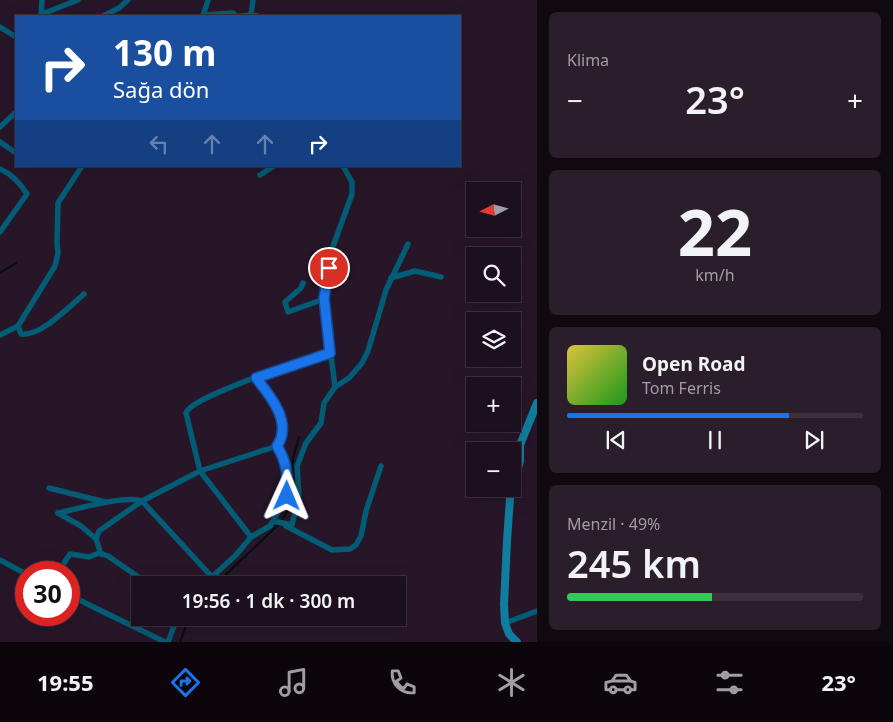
<!DOCTYPE html>
<html lang="tr">
<meta charset="utf-8">
<style>
:root{--surface:#1d101e;--page:#2a1e2b;--text:#f1f3f6;--muted:#a09da4;--line:#3b303c;--accent:#1a73e8}
body{margin:0;font-family:"Noto Sans",sans-serif;background:var(--page);color:var(--text);height:100vh;display:flex;flex-direction:column;font-size:19px;white-space:nowrap}
*{box-sizing:border-box;margin:0}
p{font-size:16px;color:var(--muted)}
.icon{flex:none;width:28px;height:28px;fill:none;stroke:currentColor;stroke-width:2;stroke-linecap:round;stroke-linejoin:round}
.map{position:relative;flex:1;overflow:hidden}
.details{display:flex;flex-direction:column;gap:12px;padding:12px;background:#100910;width:356px}
.details>*{flex:none}
.banner{position:absolute;left:15px;top:15px;width:446px;height:152px;border-radius:0px;box-shadow:0 5px 20px #0002,0 0 0 1px var(--line);background:#1a4fa0;color:#fff;overflow:hidden}
.needle{width:32px;rotate:264deg}
.fabs{position:absolute;left:466px;top:182px;display:grid;gap:10px}
.fabs a{display:grid;place-items:center;width:55px;height:55px;border-radius:0px;background:var(--surface);box-shadow:0 5px 20px #0002,0 0 0 1px var(--line);font-size:25px}
.speed{position:absolute;left:15px;top:561px;display:flex;gap:10px;font-size:25px;font-weight:700;text-align:center}
.speed>*{display:grid;place-content:center;width:65px;height:65px;border-radius:50%;background:var(--surface);box-shadow:0 5px 20px #0002,0 0 0 1px var(--line);line-height:1}
.speed .limit{border:8px solid #d22;background:#fff;color:#111}
.pin{position:absolute;display:grid;place-items:center;width:42px;height:42px;color:#fff;margin:-21px;border:2px solid #fff;border-radius:50%;box-shadow:0 1px 5px #0007}
.me{position:absolute;width:55px;margin:-28px;rotate:1deg;stroke-linejoin:round;filter:drop-shadow(0 0 4px #0008)}
.turn{display:flex;align-items:center;gap:18px;height:105px;padding:0 15px;font-size:22px}
.turn .icon{width:65px;height:65px;stroke-width:2.5}
.turn b{display:block;font-size:35px;line-height:42px}
.lanes{display:flex;align-items:center;height:48px;padding:0 15px;background:#0003;justify-content:center;gap:25px;direction:ltr}
.lanes .off{opacity:.35}
.big{font-size:38px;font-weight:600;line-height:1.1}
.details .tile{flex:1;display:flex;flex-direction:column;justify-content:center;gap:8px;min-width:0;padding:0 18px;border-radius:8px;background:var(--page)}
.details .dial{align-items:center;gap:0}
.dial b{font-size:65px;line-height:1}
.song{display:flex;align-items:center;gap:15px}
.cover{width:60px;height:60px;border-radius:8px;background:linear-gradient(135deg,hsl(50 70% 55%),hsl(120 70% 35%))}
.played{height:5px;border-radius:2px;background:linear-gradient(90deg,var(--accent) 75%,var(--line) 75%)}
.keys{display:flex;justify-content:space-around;direction:ltr}
.heat{display:flex;justify-content:space-between;align-items:center;font-size:28px;direction:ltr}
.charge{height:8px;border-radius:4px;background:linear-gradient(90deg,#34c759 49%,var(--line) 0)}
.trip{position:absolute;left:131px;top:576px;width:275px;height:50px;border-radius:0px;background:var(--surface);box-shadow:0 5px 20px #0002,0 0 0 1px var(--line);font-weight:600;line-height:50px;text-align:center}
.tabs{display:flex;height:80px;justify-content:space-around;align-items:center;background:#0c060c;color:var(--muted)}
.tabs .icon{width:35px;height:35px}
.tabs .on{color:var(--accent)}
.tabs b{font-size:22px;color:var(--text)}
main{display:flex;flex:1;min-height:0}
.map>svg:first-child{display:block}
.lines{fill:none;stroke-linecap:round;stroke-linejoin:round}
.stream{stroke:#010f13;stroke-width:2}
.street{stroke:#035c76;stroke-width:5.5}
.secondary{stroke:#117d9e;stroke-width:8}
.route-casing{stroke:#114b97;stroke-width:12}
.route{stroke:#1a73e8;stroke-width:9}
</style>
<main>
<div class="map">
<svg width="537" height="642" viewBox="0 0 537 642">
<rect width="100%" height="100%" fill="#271628"/>
<g class="lines">
<g class="stream">
<polyline points="0,273 16,263"/>
<polyline points="215,585 280,523 291,505 293,458 299,437"/>
<polyline points="180,642 189,618"/>
</g>
<g class="street">
<polyline points="42,14 78,0"/>
<polyline points="203,15 233,13 236,16"/>
<polyline points="251,15 253,0"/>
<polyline points="41,16 42,0"/>
<polyline points="103,16 119,8 128,0"/>
<polyline points="203,16 208,0"/>
<polyline points="240,16 251,15 258,16"/>
<polyline points="0,27 16,37"/>
<polyline points="0,127 16,112"/>
<polyline points="0,142 16,153"/>
<path d="M0 169C12 174 20 183 27 194L0 232"/>
<polyline points="260,175 274,166"/>
<polyline points="391,278 415,271 441,277"/>
<polyline points="303,283 301,288 285,302 288,312 324,299"/>
<path d="M18 326 21 334C40 337 70 306 84 294"/>
<polyline points="0,335 18,326 55,266 58,253 57,243 58,203 82,166"/>
<polyline points="256,377 330,353"/>
<polyline points="335,387 349,378 362,363 368,351 386,290 408,244"/>
<polyline points="49,488 105,502"/>
<path d="M58 513C77 509 125 495 142 501L212 577"/>
<polyline points="58,513 81,526 96,539"/>
<polyline points="273,521 292,525 299,495 297,466 306,443 321,423 324,403 335,387 324,299 331,252 352,194 352,182 343,166"/>
<polyline points="286,526 332,550 350,549 356,545 361,536 366,511 381,466"/>
<polyline points="101,554 96,539 99,531 142,501 200,471 277,446"/>
<polyline points="0,560 26,574"/>
<polyline points="58,572 70,554 89,557 99,553 108,556 150,585"/>
<path d="M203 585 236 555 251 537 270 526 287 497V468L283 455 277 446C293 423 270 395 256 377 242 383 190 401 186 413L200 471 251 537"/>
<polyline points="69,595 165,642"/>
<polyline points="505,623 537,611"/>
<polyline points="168,642 177,618"/>
</g>
<polyline class="secondary" points="517,642 509,634 505,623 504,605 507,541 510,498 520,461 520,445 537,403"/>
</g>
<g class="lines">
<g class="route-casing">
<path id="route" d="M287 496C288 477 287 462 277 446 293 423 270 395 256 378L330 353 324 298 329 268"/>
</g>
<use href="#route" class="route"/>
</g>
</svg>
<div class="fabs">
<a><svg class="needle" viewBox="-14 -14 28 28"><path d="M0-13l5 13h-10z" fill="#e53935"/><path d="M0 13l5-13h-10z" fill="#a09da4"/></svg></a>
<a><svg class="icon" aria-label="search" viewBox="0 0 24 24"><circle cx="10" cy="10" r="6"/><path d="M15 15l6 6"/></svg></a>
<a><svg class="icon" aria-label="layers" viewBox="0 0 24 24"><path d="M12 4l9 5-9 5-9-5zM3 14l9 5 9-5"/></svg></a>
<a>+</a>
<a>−</a>
</div>
<div class="speed"><div class="limit">30</div></div>
<div class="pin" style="left:329px;top:268px;background:#d93025"><svg class="icon" aria-label="arrive" viewBox="0 0 24 24"><path d="M6 21V4h12l-3 4 3 4H6"/></svg></div>
<svg class="me" style="left:287px;top:496px" viewBox="-20 -20 40 40"><path d="M0-17L14 15 0 8-14 15z" fill="#1a73e8" stroke="#fff" stroke-width="4"/></svg>
<div class="trip">19:56 · 1 dk · 300 m</div>
<div class="banner">
<div class="turn"><svg class="icon" aria-label="right" viewBox="0 0 24 24"><path d="M7 20v-9h11M14 6l5 5-5 5"/></svg><div><b>130 m</b>Sağa dön</div></div>
<div class="lanes"><svg class="icon off" aria-label="left" viewBox="0 0 24 24"><path d="M17 20v-9H6M10 6l-5 5 5 5"/></svg><svg class="icon off" aria-label="ahead" viewBox="0 0 24 24"><path d="M12 20V5M6 11l6-6 6 6"/></svg><svg class="icon off" aria-label="ahead" viewBox="0 0 24 24"><path d="M12 20V5M6 11l6-6 6 6"/></svg><svg class="icon" aria-label="right" viewBox="0 0 24 24"><path d="M7 20v-9h11M14 6l5 5-5 5"/></svg></div>
</div>
</div>
<section class="details">
<div class="tile"><p>Klima</p>
<div class="heat"><a>−</a><b class="big">23°</b><a>+</a></div>
</div>
<div class="tile dial"><b>22</b><p>km/h</p></div>
<div class="tile">
<div class="song"><i class="cover"></i><div><b>Open Road</b><p>Tom Ferris</p></div></div>
<div class="played"></div>
<div class="keys"><svg class="icon" aria-label="previous" viewBox="0 0 24 24"><path d="M18 5L8 12l10 7zM5 5v14"/></svg><svg class="icon" aria-label="pause" viewBox="0 0 24 24"><path d="M8 5v14M16 5v14"/></svg><svg class="icon" aria-label="next" viewBox="0 0 24 24"><path d="M6 5l10 7-10 7zM19 5v14"/></svg></div>
</div>
<div class="tile"><p>Menzil · 49%</p><b class="big">245 km</b><div class="charge"></div></div>
</section>
</main>
<nav class="tabs">
<b>19:55</b>
<svg class="icon on" aria-label="directions" viewBox="0 0 24 24"><path d="M12 3l9 9-9 9-9-9zM9 14v-3h6M13 9l2 2-2 2"/></svg>
<svg class="icon" aria-label="music" viewBox="0 0 24 24"><path d="M9 18V5l10-2v13"/><circle cx="6" cy="18" r="3"/><circle cx="16" cy="16" r="3"/></svg>
<svg class="icon" aria-label="phone" viewBox="0 0 24 24"><path d="M5 4h4l2 5-3 2q2 4 5 5l2-3 5 2v4C11 20 4 13 5 4z"/></svg>
<svg class="icon" aria-label="climate" viewBox="0 0 24 24"><path d="M12 3v18M4 7l16 10M4 17L20 7"/></svg>
<svg class="icon" aria-label="car" viewBox="0 0 24 24"><path d="M5 17H2v-5l4-1 3-4h7l3 4 3 1v5h-3M9 17h6M6 11h13"/><circle cx="7" cy="17" r="2"/><circle cx="17" cy="17" r="2"/></svg>
<svg class="icon" aria-label="filters" viewBox="0 0 24 24"><path d="M4 7h16M4 17h16"/><circle cx="9" cy="7" r="2"/><circle cx="15" cy="17" r="2"/></svg>
<b>23°</b>
</nav>
